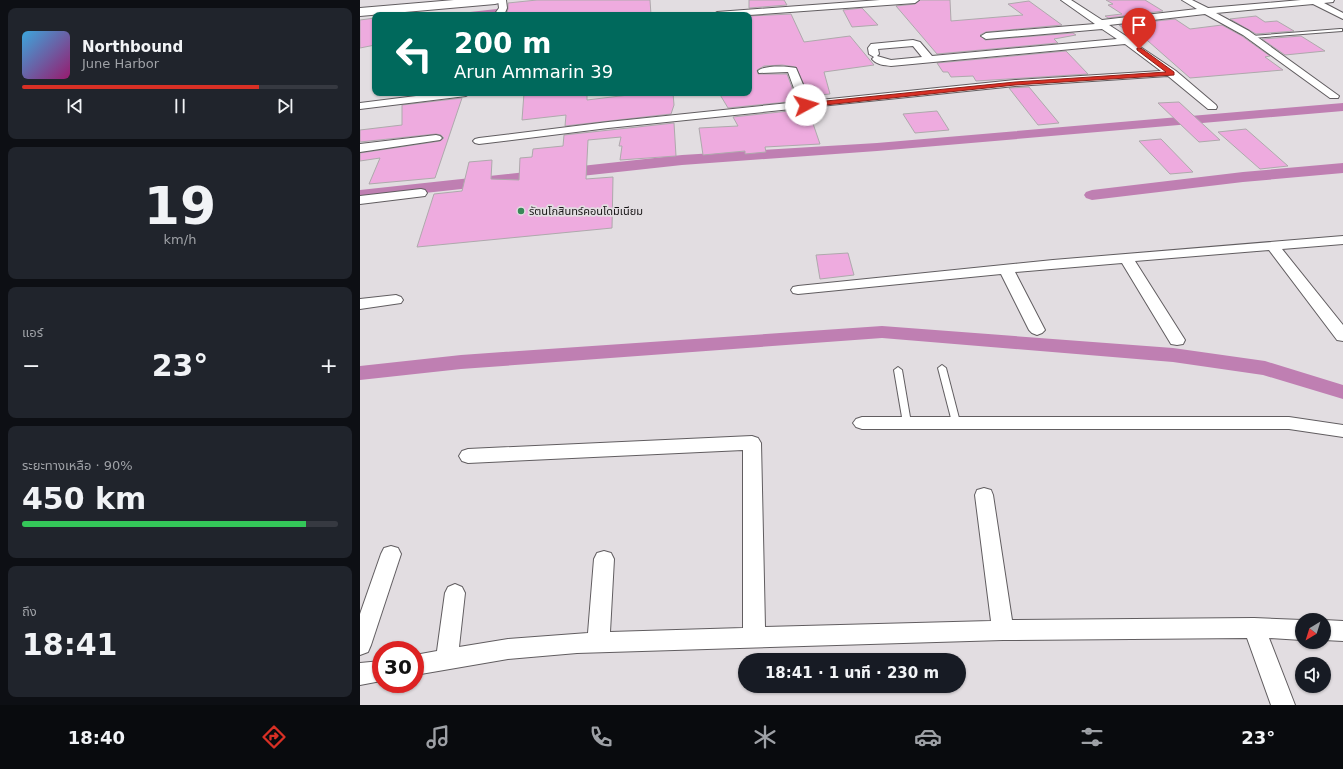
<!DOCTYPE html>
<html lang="th">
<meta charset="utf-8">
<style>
:root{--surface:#171b24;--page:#20242c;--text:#f1f3f6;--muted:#9ea1a6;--line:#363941;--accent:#d93025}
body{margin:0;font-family:"DejaVu Sans","Noto Sans Thai",sans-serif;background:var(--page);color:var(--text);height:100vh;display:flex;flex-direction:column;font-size:15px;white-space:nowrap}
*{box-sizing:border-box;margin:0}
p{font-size:13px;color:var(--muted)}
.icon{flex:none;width:22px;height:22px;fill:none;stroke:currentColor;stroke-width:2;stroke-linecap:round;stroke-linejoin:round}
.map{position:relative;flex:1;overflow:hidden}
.drawer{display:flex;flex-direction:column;gap:8px;padding:8px;background:#0d0f14;width:360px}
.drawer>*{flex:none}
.top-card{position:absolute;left:12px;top:12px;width:380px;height:84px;border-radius:8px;box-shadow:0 1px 3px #0004;background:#00695c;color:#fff;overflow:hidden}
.needle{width:26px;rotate:218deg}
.controls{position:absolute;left:935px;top:613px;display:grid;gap:8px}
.controls a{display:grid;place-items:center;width:36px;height:36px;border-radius:50%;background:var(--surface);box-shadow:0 1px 3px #0004;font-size:20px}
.speed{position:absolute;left:12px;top:641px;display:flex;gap:8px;font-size:20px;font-weight:700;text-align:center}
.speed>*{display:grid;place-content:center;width:52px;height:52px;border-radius:50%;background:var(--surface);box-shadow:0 1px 3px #0004;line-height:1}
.speed .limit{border:6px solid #d22;background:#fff;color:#111}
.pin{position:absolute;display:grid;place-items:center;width:34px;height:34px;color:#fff;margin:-41px -17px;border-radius:50% 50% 50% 0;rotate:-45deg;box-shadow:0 0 4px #0007}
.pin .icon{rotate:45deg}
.me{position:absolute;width:44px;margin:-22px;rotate:84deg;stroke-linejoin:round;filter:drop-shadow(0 0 3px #0008)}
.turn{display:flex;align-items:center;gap:14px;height:84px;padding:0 16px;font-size:18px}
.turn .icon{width:52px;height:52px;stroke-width:2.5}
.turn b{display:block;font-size:28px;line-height:34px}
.big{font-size:30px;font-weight:800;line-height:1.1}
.drawer .widget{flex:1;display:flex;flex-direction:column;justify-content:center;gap:6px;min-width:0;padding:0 14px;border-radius:8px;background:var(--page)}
.drawer .dial{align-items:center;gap:0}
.dial b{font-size:52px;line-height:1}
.song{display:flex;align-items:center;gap:12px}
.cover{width:48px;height:48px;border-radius:6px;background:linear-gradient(135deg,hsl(200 70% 55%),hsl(320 70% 35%))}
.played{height:4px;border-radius:2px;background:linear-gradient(90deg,var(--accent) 75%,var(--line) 75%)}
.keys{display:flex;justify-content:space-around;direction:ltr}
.heat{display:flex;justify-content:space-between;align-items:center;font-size:22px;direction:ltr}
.charge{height:6px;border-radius:3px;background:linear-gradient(90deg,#34c759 90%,var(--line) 0)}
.trip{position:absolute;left:378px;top:653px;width:228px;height:40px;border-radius:20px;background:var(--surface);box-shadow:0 1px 3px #0004;font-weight:800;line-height:40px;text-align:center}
.menu{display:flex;height:64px;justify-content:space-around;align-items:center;background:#090b0e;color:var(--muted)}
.menu .icon{width:28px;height:28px}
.menu .selected{color:var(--accent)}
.menu b{font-size:18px;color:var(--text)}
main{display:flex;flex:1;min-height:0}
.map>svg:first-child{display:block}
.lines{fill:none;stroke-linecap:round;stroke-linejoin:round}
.canal{fill:#bf7fb2;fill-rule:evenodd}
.building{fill:#eeabdf;stroke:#aea9ac}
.lane-casing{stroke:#615d60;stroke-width:2}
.street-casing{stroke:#615d60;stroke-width:2}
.secondary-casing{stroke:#615d60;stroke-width:2}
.lane{fill:#fff;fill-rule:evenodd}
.street{fill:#fff;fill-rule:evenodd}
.secondary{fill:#fff;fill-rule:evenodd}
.route{fill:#d93025;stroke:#8d1f18}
.poi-dot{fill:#388858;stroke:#e2dde1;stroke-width:1.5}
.labels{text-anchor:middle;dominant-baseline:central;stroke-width:3.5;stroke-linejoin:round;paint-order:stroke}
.poi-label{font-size:11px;fill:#181617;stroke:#e2dde1;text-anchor:start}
</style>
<main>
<section class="drawer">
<div class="widget">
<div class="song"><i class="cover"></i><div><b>Northbound</b><p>June Harbor</p></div></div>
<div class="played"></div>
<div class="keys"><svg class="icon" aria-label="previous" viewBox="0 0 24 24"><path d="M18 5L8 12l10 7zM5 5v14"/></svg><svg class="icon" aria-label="pause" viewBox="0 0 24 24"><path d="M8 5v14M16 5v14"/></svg><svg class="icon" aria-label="next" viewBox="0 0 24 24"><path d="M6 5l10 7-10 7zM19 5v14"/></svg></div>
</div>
<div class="widget dial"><b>19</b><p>km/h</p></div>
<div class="widget"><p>แอร์</p>
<div class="heat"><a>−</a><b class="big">23°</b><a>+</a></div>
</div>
<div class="widget"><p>ระยะทางเหลือ · 90%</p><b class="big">450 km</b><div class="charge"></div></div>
<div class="widget"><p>ถึง</p><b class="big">18:41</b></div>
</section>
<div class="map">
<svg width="983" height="705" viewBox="0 0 983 705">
<rect width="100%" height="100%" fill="#e2dde1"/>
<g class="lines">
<g class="canal">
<polygon points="173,5 179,8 177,10 140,15 104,15 106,13 110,12"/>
<polygon points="983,103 983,111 517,151 322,165 0,200 0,190 322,155 517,143"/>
<polygon points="983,163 983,173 883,182 732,200 726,198 724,195 726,192 732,190 883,172"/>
<polygon points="522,326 813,348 905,361 983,385 983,399 903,375 813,362 522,338 101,369 0,380 0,366 101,355"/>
</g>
</g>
<g class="building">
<polygon points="177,0 290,0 291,15 146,15 148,9 148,3"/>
<polygon points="389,0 424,0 427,5 389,8"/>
<polygon points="560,0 590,0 591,21 663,15 648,4 669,1 702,25 626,32 620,35 625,40 713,33 716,35 694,39 698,43 577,54 536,6 555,4"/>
<polygon points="746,0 785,0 803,11 748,18 745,16 762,14 748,5 753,4"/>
<polygon points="502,8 518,25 492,27 483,10"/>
<polygon points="431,14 444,42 490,36 514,65 464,72 470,94 449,96 436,67 422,65 404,66 397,70 398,74 427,74 437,101 368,108 359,93 389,93 389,16"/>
<polygon points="896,16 905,22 917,21 934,31 896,34 870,19"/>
<polygon points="15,18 15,45 0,48 0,20"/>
<polygon points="815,19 830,29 862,25 882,36 910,56 905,57 923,70 830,78 780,34 773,35 759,25"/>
<polygon points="941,36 965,51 925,55 902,39"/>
<polygon points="706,51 728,74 616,81 613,76 591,77 588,72 583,72 577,63"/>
<polygon points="669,87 699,123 678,125 649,88"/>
<polygon points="164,93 227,93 227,100 285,93 313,93 314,105 311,114 205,126 206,115 162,120"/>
<polygon points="102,98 75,178 9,184 20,158 0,161 0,153 80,141 84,138 81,135 76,134 0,142 0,130 42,125 42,105"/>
<polygon points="819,102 860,140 839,142 798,103"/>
<polygon points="448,109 460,144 405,147 406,152 385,154 385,151 343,155 339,128 378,126 373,117"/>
<polygon points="577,111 589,130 555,133 543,114"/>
<polygon points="314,123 316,156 260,160 262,146 259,146 261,137 228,140 226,179 253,177 252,228 57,247 74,194 102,191 109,162 132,160 131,179 159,180 160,158 172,157 173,149 203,146 204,135"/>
<polygon points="886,129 928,166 900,169 858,132"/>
<polygon points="801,139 833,172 810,174 779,141"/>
<polygon points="488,253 494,275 460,279 456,255"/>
</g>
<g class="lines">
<g class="lane-casing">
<g id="lane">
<polygon points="980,29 982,29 982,31 892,38 890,37 892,36"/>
<polygon points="582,365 586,368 600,422 599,424 593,424 592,422 578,368"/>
<polygon points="538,367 542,370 551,423 550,425 544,425 543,423 534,370"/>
</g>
</g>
<g class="street-casing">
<g id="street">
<polygon points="138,0 146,0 147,8 144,15 134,15 139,8"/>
<polygon points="520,0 559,0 555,3 389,15 352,15 357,12"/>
<path d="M701 0H711L742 20 837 9 822 0H832L848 8 941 0H974L973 2 964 3 983 13V19L953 4 856 13 889 31 979 96 978 98H970L883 35 845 14 749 25 769 38 772 39 773 42 816 71 856 105 857 107 856 109H848L808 76 655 86 248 128 119 144 115 143 113 141 115 139 119 138 248 122 439 102 428 72 399 73 398 71C403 65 428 66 436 68L450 101 655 80 801 71 765 44 531 66C524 65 517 65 512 59L514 57 509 54 508 48 511 44 553 40 560 42 572 56 757 39 742 29 626 39 621 36 626 33 735 24ZM553 46 562 57 531 60 517 56 519 54 518 49Z"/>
<polygon points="80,93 111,93 106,96 0,109 0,103"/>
<polygon points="76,135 80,136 82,138 80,140 0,152 0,144"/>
<polygon points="61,189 65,190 67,193 65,196 0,204 0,196"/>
<polygon points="983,236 983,244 922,249 983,325 983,341 977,340 909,250 775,261 825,340 823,344 817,345 811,344 762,263 655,272 685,330 682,333 677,335 672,333 669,330 641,274 438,294 433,293 431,290 433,287 438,286 693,260"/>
<polygon points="36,295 41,297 43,300 41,303 0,309 0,299"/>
<polygon points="502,417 929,417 983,425 983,437 929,429 502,429 496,427 493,423 496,419"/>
<polygon points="392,436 398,438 401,443 405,627 631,621 615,495 617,490 624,488 631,490 633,495 652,620 894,618 942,620 942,640 909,638 935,705 911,705 887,638 643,640 217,653 148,659 55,675 55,655 77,651 85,593 88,587 95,584 102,587 105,593 99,647 148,639 228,633 234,559 237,553 244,551 251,553 254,559 250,632 383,628 383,450 108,463 102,461 99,456 102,451 108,449"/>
<polygon points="31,546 38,548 41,554 11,645 8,652 0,655 0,614 21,554 24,548"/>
<polygon points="964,620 983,621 983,641 964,640"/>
<polygon points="21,661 21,681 0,685 0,663"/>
</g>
</g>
<g class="secondary-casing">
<polygon id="secondary" points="94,0 141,0 139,3 135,4 0,16 0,8"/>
</g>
<use href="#lane" class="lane"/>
<use href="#street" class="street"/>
<use href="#secondary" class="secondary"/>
</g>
<polygon class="route" points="777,48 781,48 814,72 814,75 655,85 446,107 443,105 446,103 655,82 806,72 777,50"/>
<circle class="poi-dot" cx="161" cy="211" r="4"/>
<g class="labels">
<g class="poi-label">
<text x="169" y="211">รัตนโกสินทร์คอนโดมิเนียม</text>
</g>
</g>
</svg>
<div class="controls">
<a><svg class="needle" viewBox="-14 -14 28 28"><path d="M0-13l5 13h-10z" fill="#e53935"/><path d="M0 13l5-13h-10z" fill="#9ea1a6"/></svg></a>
<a><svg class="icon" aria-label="sound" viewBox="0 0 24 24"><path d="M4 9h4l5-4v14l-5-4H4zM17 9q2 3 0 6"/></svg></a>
</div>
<div class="speed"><div class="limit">30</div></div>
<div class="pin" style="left:779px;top:49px;background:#d93025"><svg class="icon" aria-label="arrive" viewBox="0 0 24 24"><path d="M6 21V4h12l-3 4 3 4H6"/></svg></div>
<svg class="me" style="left:446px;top:105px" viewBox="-20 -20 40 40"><circle r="19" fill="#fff"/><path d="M0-13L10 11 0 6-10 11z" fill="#d93025"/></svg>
<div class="trip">18:41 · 1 นาที · 230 m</div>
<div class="top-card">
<div class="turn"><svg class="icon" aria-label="left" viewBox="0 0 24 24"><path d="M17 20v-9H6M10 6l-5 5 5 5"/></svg><div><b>200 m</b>Arun Ammarin 39</div></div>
</div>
</div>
</main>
<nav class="menu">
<b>18:40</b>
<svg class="icon selected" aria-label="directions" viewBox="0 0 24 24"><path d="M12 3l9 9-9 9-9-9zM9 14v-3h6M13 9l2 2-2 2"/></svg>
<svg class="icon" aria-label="music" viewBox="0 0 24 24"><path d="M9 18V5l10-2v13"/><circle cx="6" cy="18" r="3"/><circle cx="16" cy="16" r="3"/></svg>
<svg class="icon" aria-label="phone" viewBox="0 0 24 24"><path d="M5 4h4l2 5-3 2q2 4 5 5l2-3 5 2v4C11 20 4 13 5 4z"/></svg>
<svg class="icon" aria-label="climate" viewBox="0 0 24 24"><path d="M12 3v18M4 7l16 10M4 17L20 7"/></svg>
<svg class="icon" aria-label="car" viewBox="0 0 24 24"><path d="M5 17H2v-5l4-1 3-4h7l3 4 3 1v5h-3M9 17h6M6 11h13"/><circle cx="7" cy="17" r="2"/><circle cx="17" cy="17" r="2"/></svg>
<svg class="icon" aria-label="filters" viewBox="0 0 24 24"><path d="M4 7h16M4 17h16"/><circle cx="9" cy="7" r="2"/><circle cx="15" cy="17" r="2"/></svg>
<b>23°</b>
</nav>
